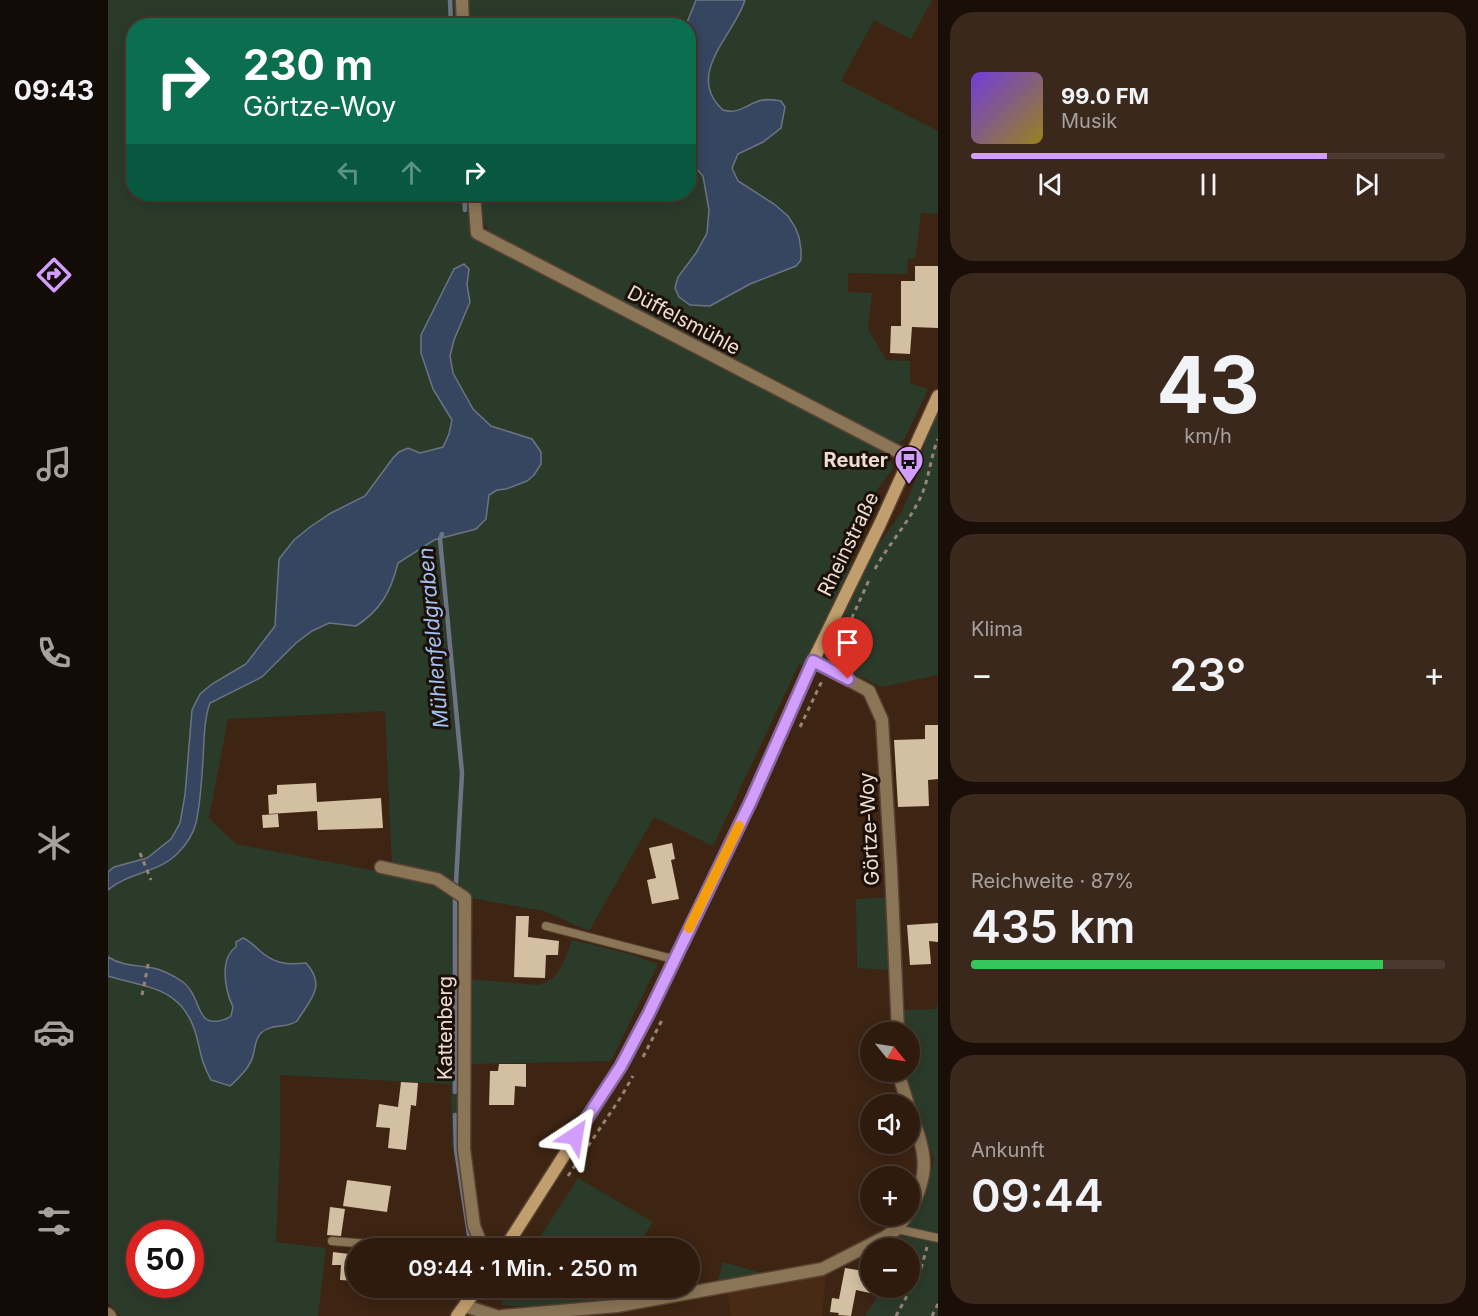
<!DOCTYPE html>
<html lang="de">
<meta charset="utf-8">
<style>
:root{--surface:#2e1b0e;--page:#3a281c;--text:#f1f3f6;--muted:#a7a19e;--line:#49392e;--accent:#d29dfd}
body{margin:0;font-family:Inter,sans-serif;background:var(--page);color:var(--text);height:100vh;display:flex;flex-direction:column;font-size:22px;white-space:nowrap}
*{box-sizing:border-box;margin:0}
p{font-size:20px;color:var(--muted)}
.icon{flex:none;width:33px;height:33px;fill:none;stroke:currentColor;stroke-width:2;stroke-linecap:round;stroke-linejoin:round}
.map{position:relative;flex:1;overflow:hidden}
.panel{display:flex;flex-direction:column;gap:12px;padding:12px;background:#190f08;width:540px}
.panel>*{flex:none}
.hud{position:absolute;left:18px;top:18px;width:570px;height:183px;border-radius:24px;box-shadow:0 3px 15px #0003,0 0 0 2px var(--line);background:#0b6e4f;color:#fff;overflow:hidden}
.needle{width:39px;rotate:120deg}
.tools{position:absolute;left:752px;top:1022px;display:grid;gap:12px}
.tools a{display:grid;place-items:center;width:60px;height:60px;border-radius:50%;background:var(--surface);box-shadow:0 3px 15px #0003,0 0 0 2px var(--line);font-size:30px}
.speed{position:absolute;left:18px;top:1220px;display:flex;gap:12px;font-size:30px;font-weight:700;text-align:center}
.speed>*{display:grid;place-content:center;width:78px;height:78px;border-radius:50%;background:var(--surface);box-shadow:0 3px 15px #0003,0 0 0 2px var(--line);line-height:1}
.speed .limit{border:9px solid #d22;background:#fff;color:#111}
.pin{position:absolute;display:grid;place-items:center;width:51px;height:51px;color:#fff;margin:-62px -26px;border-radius:50% 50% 50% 0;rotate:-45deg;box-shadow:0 0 6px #0007}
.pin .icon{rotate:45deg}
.me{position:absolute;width:66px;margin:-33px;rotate:33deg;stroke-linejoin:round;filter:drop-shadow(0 0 4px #0008)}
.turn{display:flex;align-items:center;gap:21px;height:126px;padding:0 18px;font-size:27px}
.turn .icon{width:78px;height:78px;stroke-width:2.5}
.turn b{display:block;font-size:42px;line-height:51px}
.lanes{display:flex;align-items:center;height:57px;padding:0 18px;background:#0003;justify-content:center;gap:30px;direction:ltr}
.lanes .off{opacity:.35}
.big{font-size:45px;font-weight:600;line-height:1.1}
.panel .tile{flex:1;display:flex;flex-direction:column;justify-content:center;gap:9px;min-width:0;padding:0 21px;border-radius:24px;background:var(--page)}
.panel .dial{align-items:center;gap:0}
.dial b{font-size:78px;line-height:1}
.song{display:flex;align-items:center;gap:18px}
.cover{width:72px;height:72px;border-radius:9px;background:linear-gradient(135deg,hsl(260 70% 55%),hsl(50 70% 35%))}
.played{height:6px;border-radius:3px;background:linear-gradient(90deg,var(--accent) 75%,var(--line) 75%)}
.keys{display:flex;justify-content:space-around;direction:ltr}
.heat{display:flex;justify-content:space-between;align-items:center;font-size:33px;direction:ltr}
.charge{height:9px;border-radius:4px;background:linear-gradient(90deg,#34c759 87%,var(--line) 0)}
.trip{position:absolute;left:238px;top:1238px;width:354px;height:60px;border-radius:30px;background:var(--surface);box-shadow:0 3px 15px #0003,0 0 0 2px var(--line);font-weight:600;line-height:60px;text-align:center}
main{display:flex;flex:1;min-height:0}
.dock{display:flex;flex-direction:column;width:108px;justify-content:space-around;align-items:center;background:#120b06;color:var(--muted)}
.dock .icon{width:42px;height:42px}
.dock .active{color:var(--accent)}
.dock b{font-size:27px;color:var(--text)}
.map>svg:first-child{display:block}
.built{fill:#492b15}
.green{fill:#2b3b2a;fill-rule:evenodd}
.water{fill:#364661;stroke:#6d7383;stroke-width:1.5}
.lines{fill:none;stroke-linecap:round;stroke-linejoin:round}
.stream{stroke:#6d7383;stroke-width:4.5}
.building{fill:#d3bfa1}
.service-casing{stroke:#594232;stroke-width:10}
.minor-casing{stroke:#594232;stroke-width:15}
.secondary-casing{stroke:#594232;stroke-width:15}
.path{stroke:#988476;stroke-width:3;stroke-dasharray:4.5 4.5;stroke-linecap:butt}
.service{stroke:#8a7557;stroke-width:8}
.minor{stroke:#8a7557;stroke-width:12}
.secondary{stroke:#c09e6e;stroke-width:12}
.route-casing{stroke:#8866a4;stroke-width:15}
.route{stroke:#d29dfd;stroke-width:10}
.slow{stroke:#f59e0b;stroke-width:10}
.labels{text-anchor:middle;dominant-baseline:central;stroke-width:6;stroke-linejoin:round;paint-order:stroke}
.street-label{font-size:20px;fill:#eeddd3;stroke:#1c1109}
.poi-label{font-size:20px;font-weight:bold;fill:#eeddd3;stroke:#1c1109;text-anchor:end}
.water-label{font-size:21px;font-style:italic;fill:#a3c2f6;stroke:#1c1109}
</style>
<main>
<nav class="dock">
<b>09:43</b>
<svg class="icon active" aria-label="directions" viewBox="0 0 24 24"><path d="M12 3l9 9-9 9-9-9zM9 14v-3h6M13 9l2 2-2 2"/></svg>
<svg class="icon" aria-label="music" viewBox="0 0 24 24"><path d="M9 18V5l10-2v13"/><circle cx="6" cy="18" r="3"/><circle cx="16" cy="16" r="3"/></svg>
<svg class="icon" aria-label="phone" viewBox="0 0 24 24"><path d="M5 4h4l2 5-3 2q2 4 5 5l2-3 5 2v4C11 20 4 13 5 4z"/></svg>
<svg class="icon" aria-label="climate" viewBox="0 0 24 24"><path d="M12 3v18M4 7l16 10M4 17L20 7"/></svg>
<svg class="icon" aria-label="car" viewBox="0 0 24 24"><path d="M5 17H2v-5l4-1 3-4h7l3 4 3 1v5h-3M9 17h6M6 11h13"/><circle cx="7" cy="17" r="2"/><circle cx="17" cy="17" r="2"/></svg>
<svg class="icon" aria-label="filters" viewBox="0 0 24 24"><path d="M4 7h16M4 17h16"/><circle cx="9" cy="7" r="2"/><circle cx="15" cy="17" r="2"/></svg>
</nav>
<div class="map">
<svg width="830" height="1316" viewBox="0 0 830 1316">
<rect width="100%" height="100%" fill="#3d2413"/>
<polygon class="built" points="718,1275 714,1316 623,1316 619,1292"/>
<g class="green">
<path d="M0 0H350L352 25 26 26V194H361L363 226 780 452 785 468 766 494 752 524 742 567 696 666 691 664 605 846 546 817 481 931 436 911 362 898 284 865 277 711 120 719 101 818 128 844 310 879 329 885 350 899 349 976 351 1147H344L343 1084 172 1075V1146L168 1242 218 1248 210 1316H12L0 1302ZM32 1233H82V1284H32Z"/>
<path d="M361 0H824L803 39 766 20 733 81 830 131V214L813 213 807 259 800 258 799 274 740 273V292L764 293 760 329 778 360 802 361V383L820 389 796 440 784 444 388 239C373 223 374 214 373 194H580V26L363 25Z"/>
<polygon points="830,410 830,675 774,687 732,667 726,677 708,672 761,558 793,513 807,482 820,432"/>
<polygon points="779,897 782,970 749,968 748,899"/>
<path d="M464 940 522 954 550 964 503 1061 362 1064 360 979 431 985C452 980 457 958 464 940Z"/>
<polygon points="830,1004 830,1316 757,1316 775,1287 801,1287 801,1248 773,1246 791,1237 802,1223 819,1191 826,1159 797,1078 797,1071 801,1071 801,1032 796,1032 795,1010 828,1009"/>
<polygon points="470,1178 545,1222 528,1248 425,1248"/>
<polygon points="615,1262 656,1274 609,1283"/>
<polygon points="400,1287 503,1287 493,1302 427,1307 393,1305"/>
</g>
<g class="water">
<path d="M588 0H637C626 36 576 74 615 110 630 114 635 107 648 102 656 98 665 100 673 101L677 107 673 128 655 142 630 154 624 168 630 181 666 204 680 216 687 227 691 237 693 250V260L688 266 642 284 602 306 582 305 571 297 567 288 570 277 588 253 599 233 601 210 595 176 581 160 580 26 578 25Z"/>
<path d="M356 264 361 269 359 285 362 302 346 340 342 356 345 373 365 409 383 426 424 439 433 452V464L426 475 419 481 398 489 389 490 381 495 378 519 368 529 326 540 290 563C283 591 273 610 248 626L221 623 204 631 188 643 154 677 102 703C97 716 97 726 96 739 95 763 93 800 88 823 85 835 77 846 69 854 48 874 21 872 0 890V872L6 867 39 858 63 839 72 823 77 795 84 710 92 694 104 684 138 664 167 626 171 559 186 540 202 527 223 513 257 496 285 458 291 452 300 448 312 453 335 447 341 434 344 420 325 389 313 353V335L346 269Z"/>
<path d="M135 938C142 941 145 945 151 950 166 964 179 965 198 963 219 986 202 1000 189 1021 178 1029 164 1023 153 1033 147 1039 147 1048 145 1056 142 1067 130 1079 122 1086L103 1080C92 1060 93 1051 87 1031 72 986 38 988 0 976V957C14 966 29 965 45 968 55 970 66 976 75 982 88 992 89 1010 97 1018 104 1024 116 1021 123 1016L125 1007C117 990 111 959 128 947V942Z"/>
</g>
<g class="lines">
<g class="stream">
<polyline points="342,0 343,26"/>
<polyline points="356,194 357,210"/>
<polyline points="334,534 332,539 354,773 348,883"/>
<polyline points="347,898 347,1092"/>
<polyline points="347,1115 348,1150 363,1248"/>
</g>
</g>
<g class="building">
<polygon points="807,266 830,266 830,328 804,327 802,354 782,353 783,326 793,326 793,281 807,281"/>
<polygon points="817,725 830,725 830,779 820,780 821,806 790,807 786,740 817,739"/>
<polygon points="208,783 209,802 273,798 275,828 210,830 209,811 161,814 160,795 169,794 169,785"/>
<polygon points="170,814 171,827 155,828 154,815"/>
<polygon points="564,843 567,859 563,860 571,899 544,904 539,880 548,878 541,848"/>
<polygon points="408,916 421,916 420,937 451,941 450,955 438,955 437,978 406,977"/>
<polygon points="830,923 830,942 821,941 823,964 802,965 799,925"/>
<polygon points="391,1064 418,1064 418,1087 407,1086 406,1105 381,1105 382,1071 390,1071"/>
<polygon points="293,1082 310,1083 308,1106 303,1105 298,1150 280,1148 282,1128 268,1127 271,1104 290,1107"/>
<polygon points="239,1180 283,1186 279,1212 235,1206"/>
<polygon points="222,1207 237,1209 233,1236 219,1235"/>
<polygon points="225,1252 249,1255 249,1281 232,1280 233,1265 224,1265"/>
<polygon points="737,1268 762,1272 762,1293 748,1290 743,1316 730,1315 731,1313 722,1312 724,1298 731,1299"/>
</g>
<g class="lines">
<g class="service-casing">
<g id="service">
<polyline points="438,926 565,959"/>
<polyline points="789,1229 830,1238"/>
<polyline points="224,1241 311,1248"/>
</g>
</g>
<g class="minor-casing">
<g id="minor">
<polyline points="354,0 355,26"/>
<polyline points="366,194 369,233 802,458"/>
<polyline points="705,661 761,691 774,720 783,868 790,1032"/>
<polyline points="273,867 329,879 357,898 356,1149 366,1226 375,1248"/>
<polyline points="791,1071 792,1079 800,1104"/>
<path d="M801 1107C816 1151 825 1168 801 1213"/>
<polyline points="357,1306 388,1316"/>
<polyline points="0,1314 2,1316"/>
<polyline points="394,1316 509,1306 714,1269 777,1237 789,1229 799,1215"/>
</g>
</g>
<g class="secondary-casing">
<g id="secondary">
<polyline points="397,1248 513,1066 541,1013 643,801 705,661 772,524 830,396"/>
<polyline points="349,1316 370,1287"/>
</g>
</g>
<g class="path">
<path d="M767 569C779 547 796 528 808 506 821 485 821 461 830 439"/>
<polyline points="725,659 762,578"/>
<polyline points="692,727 714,681"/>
<polyline points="32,853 43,880"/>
<polyline points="34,995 41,960"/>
<polyline points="535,1057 554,1020"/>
<polyline points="460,1176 513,1097 525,1076"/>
<polyline points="383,1294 387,1287"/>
<polyline points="788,1316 812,1272 819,1247"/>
<polyline points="824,1316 830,1304"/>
</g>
<use href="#service" class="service"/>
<use href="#minor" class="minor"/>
<use href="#secondary" class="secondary"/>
</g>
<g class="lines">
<g class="route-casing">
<polyline id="route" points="467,1136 513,1066 541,1013 643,801 705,661 740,679"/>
</g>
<use href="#route" class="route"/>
<polyline class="slow" points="581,928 631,826"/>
</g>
<defs>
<g id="bus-pin" transform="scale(1.5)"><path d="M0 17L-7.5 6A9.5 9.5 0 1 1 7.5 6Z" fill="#d29dfd" stroke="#1c1109"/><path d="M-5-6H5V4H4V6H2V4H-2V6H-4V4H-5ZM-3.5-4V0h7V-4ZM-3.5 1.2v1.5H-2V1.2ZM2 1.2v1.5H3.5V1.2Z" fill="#111"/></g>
</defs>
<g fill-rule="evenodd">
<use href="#bus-pin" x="801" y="460"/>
</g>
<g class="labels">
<g class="street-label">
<text transform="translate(576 320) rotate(28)">Düffelsmühle</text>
<text transform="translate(740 544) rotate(-64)">Rheinstraße</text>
<text transform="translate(761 829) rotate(-93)">Görtze-Woy</text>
<text transform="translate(337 1028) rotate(-90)">Kattenberg</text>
</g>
<g class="poi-label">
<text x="780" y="460">Reuter</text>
</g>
<g class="water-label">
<text transform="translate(325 638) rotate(-95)">Mühlenfeldgraben</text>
</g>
</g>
</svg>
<div class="tools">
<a><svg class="needle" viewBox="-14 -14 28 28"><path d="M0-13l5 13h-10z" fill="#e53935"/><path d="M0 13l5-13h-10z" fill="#a7a19e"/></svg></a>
<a><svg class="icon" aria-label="sound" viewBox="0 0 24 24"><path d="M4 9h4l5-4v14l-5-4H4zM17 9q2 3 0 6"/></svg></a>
<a>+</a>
<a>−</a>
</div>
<div class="speed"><div class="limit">50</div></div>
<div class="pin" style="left:740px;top:679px;background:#d93025"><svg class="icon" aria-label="arrive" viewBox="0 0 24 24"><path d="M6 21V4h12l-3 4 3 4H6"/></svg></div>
<svg class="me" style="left:467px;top:1136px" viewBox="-20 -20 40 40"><path d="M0-17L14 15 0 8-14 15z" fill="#d29dfd" stroke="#fff" stroke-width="4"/></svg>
<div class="trip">09:44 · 1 Min. · 250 m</div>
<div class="hud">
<div class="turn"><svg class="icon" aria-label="right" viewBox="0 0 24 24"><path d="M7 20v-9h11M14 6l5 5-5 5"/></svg><div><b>230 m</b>Görtze-Woy</div></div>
<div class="lanes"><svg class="icon off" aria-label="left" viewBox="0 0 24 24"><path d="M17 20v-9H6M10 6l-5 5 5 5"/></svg><svg class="icon off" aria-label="ahead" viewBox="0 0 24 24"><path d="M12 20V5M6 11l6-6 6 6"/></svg><svg class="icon" aria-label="right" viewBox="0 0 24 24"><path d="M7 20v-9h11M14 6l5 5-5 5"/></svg></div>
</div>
</div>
<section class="panel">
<div class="tile">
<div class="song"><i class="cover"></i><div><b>99.0 FM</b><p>Musik</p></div></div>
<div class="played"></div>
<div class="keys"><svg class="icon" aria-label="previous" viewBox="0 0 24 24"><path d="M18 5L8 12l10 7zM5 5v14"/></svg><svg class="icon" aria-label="pause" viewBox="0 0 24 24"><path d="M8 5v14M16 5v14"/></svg><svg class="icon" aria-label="next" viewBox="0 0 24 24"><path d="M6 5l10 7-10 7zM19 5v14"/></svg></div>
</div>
<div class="tile dial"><b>43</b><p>km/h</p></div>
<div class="tile"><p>Klima</p>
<div class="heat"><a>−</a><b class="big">23°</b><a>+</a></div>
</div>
<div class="tile"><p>Reichweite · 87%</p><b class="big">435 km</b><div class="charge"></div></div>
<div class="tile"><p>Ankunft</p><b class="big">09:44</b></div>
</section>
</main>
